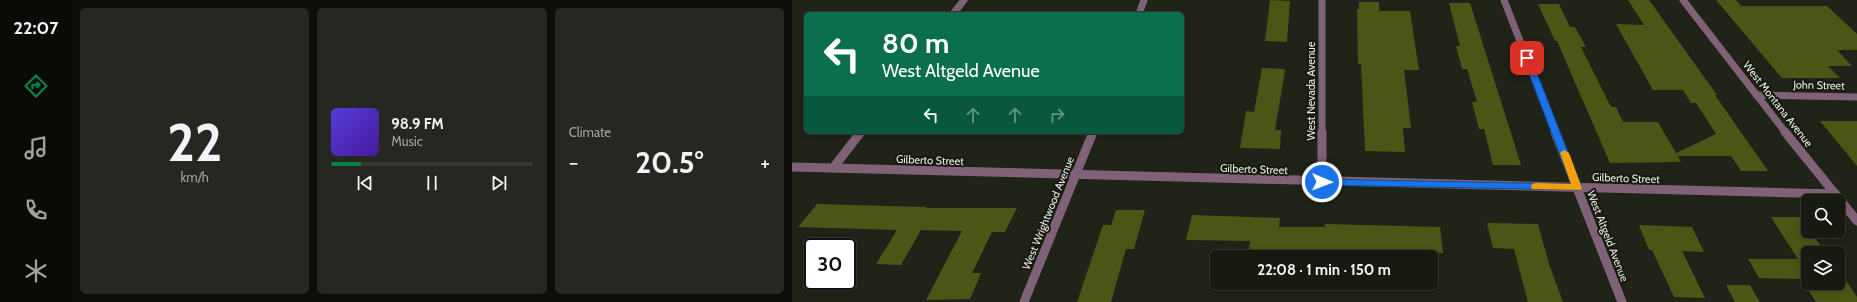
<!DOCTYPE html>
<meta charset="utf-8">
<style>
:root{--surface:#181a12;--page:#252720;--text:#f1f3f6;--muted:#9fa19f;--line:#363832;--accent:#0b8043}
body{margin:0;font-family:Cabin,sans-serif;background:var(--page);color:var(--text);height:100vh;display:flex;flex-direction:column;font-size:15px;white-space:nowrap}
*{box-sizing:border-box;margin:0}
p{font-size:13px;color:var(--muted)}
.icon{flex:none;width:22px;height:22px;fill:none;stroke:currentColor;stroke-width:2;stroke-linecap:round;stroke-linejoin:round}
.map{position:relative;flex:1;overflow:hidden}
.drawer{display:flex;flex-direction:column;gap:8px;padding:8px;background:#0d0e0a;width:720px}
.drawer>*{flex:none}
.top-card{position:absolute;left:12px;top:12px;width:380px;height:122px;border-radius:6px;box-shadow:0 2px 6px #0003,0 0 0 1px var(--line);background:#0b6e4f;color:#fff;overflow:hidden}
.buttons{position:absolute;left:1009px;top:194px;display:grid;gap:8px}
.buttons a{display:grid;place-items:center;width:44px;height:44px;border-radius:6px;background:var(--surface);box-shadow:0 2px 6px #0003,0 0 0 1px var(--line);font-size:20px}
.speed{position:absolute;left:12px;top:238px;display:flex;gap:8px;font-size:20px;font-weight:700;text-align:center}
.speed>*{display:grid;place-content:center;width:52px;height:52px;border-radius:50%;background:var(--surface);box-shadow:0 2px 6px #0003,0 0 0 1px var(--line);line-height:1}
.speed .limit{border:2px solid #111;border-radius:6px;background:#fff;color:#111}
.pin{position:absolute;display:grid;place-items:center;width:34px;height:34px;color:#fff;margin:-17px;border-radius:8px;box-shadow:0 2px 6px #0006}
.me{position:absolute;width:44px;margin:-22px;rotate:91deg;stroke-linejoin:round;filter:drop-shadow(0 0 3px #0008)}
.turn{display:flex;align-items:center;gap:14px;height:84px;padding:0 12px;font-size:18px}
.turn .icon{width:52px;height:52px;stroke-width:2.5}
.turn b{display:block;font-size:28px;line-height:34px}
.lanes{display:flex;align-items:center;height:38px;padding:0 12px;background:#0003;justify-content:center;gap:20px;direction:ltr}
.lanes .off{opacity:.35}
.big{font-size:30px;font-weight:700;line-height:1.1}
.drawer .widget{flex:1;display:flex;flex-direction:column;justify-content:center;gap:6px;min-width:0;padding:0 14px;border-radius:6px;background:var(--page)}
.drawer .dial{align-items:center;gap:0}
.dial b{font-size:52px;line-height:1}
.song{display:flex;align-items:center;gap:12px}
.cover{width:48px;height:48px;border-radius:6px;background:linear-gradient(135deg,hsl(250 70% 55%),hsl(260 70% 35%))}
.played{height:4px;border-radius:2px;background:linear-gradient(90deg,var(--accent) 15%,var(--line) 15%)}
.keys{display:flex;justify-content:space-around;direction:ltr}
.heat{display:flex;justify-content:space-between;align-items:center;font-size:22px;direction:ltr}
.drawer .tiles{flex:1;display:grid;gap:8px;grid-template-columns:repeat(3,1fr)}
.trip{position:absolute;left:418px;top:250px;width:228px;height:40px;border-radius:6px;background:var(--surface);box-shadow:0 2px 6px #0003,0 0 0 1px var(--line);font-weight:700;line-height:40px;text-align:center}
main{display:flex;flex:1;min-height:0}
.dock{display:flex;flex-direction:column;width:72px;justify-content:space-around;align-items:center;background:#0a0a07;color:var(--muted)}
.dock .icon{width:28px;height:28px}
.dock .on{color:var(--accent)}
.dock b{font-size:18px;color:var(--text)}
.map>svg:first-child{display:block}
.building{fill:#4b5515}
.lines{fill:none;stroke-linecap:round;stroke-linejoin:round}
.street-far1{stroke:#806278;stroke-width:7}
.street{stroke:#806278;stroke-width:9}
.route{fill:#1a73e8;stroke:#114b97}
.slow{fill:#f59e0b}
.labels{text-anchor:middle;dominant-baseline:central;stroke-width:4;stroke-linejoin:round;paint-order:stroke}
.street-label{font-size:11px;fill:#e8eae3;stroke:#171a0f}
</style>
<main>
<nav class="dock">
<b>22:07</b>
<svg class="icon on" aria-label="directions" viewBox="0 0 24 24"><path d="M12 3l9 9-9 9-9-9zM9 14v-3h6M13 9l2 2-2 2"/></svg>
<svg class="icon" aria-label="music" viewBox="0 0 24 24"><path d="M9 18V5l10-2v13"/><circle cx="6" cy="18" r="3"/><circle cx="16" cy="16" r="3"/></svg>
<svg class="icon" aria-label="phone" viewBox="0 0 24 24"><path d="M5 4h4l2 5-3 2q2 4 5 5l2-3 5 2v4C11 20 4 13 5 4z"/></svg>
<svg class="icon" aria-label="climate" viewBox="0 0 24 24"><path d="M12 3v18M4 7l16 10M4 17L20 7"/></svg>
</nav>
<section class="drawer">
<div class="tiles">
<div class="widget dial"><b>22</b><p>km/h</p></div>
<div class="widget">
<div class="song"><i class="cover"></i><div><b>98.9 FM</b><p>Music</p></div></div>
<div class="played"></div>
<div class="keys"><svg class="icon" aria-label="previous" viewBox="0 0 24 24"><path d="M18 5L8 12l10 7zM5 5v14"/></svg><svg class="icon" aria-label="pause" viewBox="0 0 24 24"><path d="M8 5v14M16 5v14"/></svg><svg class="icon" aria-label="next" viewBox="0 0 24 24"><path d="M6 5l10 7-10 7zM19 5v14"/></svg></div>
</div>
<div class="widget"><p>Climate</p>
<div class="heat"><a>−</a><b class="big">20.5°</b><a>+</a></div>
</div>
</div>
</section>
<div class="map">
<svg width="1065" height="302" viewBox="0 0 1065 302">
<rect width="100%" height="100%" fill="#202318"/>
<g class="building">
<polygon points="478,0 498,1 495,42 473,41"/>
<polygon points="836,0 857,0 925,95 923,95 976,171 949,171 939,156 886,156 889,162 818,163 765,41 763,41 746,4 767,4 778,27 783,27 794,47 789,47 819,107 824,107 831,122 866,122 884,153 924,134 904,103 899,103 891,90 861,90 824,24 852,25"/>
<polygon points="924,0 944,0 949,6 1035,6 1065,34 1065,50 1045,50 1060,66 1036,66 1048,78 990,78"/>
<polygon points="567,2 587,2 587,11 618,11 627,70 612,70 619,128 611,128 613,152 573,151 569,64 566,64 565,9 567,9"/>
<polygon points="657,3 678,3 729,165 701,165 692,129 687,129 680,102 685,102 675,69 670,69 664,46 668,46"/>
<polygon points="470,68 492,69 493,71 483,130 489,130 488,149 448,148 454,111 462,112"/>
<polygon points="1028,121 1065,121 1065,166"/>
<polygon points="25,204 134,207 134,208 225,208 213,232 200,232 180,273 189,273 178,299 134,300 170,231 129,230 109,265 84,264 105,230 6,227"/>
<polygon points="324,210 353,210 342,249 334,249 319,302 285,302 311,225 319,225"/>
<polygon points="400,215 488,218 487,227 533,227 533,224 648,227 651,253 514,249 514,252 457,251 458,241 394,240"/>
<polygon points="979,217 1009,217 1016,228 1016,231 1018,231 1034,253 1016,253 1016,279 967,278 956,259 1006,259"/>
<polygon points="695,223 746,224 757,264 771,302 736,302 722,249 701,248"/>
<polygon points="847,225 900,227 912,252 890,251 913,298 882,297 860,250 857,250"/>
<polygon points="1046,269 1065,297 1065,302 1024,302 1012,283 1046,283"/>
<polygon points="934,285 958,285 968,302 943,302"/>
</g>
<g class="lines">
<g class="street-far1">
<polyline points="530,0 530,133"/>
<polyline points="712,0 764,133"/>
<polyline points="891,0 994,133"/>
<polyline points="161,14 172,0"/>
<polyline points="347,14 352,0"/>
<polyline points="964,95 1065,97"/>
</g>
<g class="street">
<polyline points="530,132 530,182"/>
<polyline points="763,132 830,302"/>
<polyline points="993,132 1065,221"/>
<polyline points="0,167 1044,194"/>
<polyline points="41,168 69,132"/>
<polyline points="232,302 301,132"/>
</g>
</g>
<polygon class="route" points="735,55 739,58 790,188 789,190 526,185 525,182 526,180 530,179 779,184 731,58"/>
<polygon class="slow" points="772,150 777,153 790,188 789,190 740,189 739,187 740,184 744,183 779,184 768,153"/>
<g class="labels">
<g class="street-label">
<text transform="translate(1027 85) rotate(1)">John Street</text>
<text transform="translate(519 91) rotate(-90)">West Nevada Avenue</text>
<text transform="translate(986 104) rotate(52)">West Montana Avenue</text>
<text transform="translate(138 160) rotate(2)">Gilberto Street</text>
<text transform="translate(462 169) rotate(2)">Gilberto Street</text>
<text transform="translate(834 178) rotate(2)">Gilberto Street</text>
<text transform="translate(256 213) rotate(-68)">West Wrightwood Avenue</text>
<text transform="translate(816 236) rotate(69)">West Altgeld Avenue</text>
</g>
</g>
</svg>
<div class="buttons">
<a><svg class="icon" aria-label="search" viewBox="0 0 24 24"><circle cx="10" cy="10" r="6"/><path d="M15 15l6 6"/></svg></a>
<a><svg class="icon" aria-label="layers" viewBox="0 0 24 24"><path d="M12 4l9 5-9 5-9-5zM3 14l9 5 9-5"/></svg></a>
</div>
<div class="speed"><div class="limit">30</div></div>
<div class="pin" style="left:735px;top:58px;background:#d93025"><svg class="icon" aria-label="arrive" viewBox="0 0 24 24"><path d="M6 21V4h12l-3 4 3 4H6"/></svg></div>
<svg class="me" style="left:530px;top:182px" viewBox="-20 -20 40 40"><circle r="17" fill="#1a73e8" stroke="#fff" stroke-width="3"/><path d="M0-11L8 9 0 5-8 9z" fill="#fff"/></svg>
<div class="trip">22:08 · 1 min · 150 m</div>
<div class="top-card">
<div class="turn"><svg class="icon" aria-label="left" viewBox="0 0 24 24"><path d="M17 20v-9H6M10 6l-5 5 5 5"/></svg><div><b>80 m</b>West Altgeld Avenue</div></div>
<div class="lanes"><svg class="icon" aria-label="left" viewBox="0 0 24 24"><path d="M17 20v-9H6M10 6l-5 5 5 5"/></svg><svg class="icon off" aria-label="ahead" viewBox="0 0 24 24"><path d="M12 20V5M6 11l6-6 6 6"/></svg><svg class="icon off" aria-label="ahead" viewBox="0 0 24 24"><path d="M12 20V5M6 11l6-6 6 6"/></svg><svg class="icon off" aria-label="right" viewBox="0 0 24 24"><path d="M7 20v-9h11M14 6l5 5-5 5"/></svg></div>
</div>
</div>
</main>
